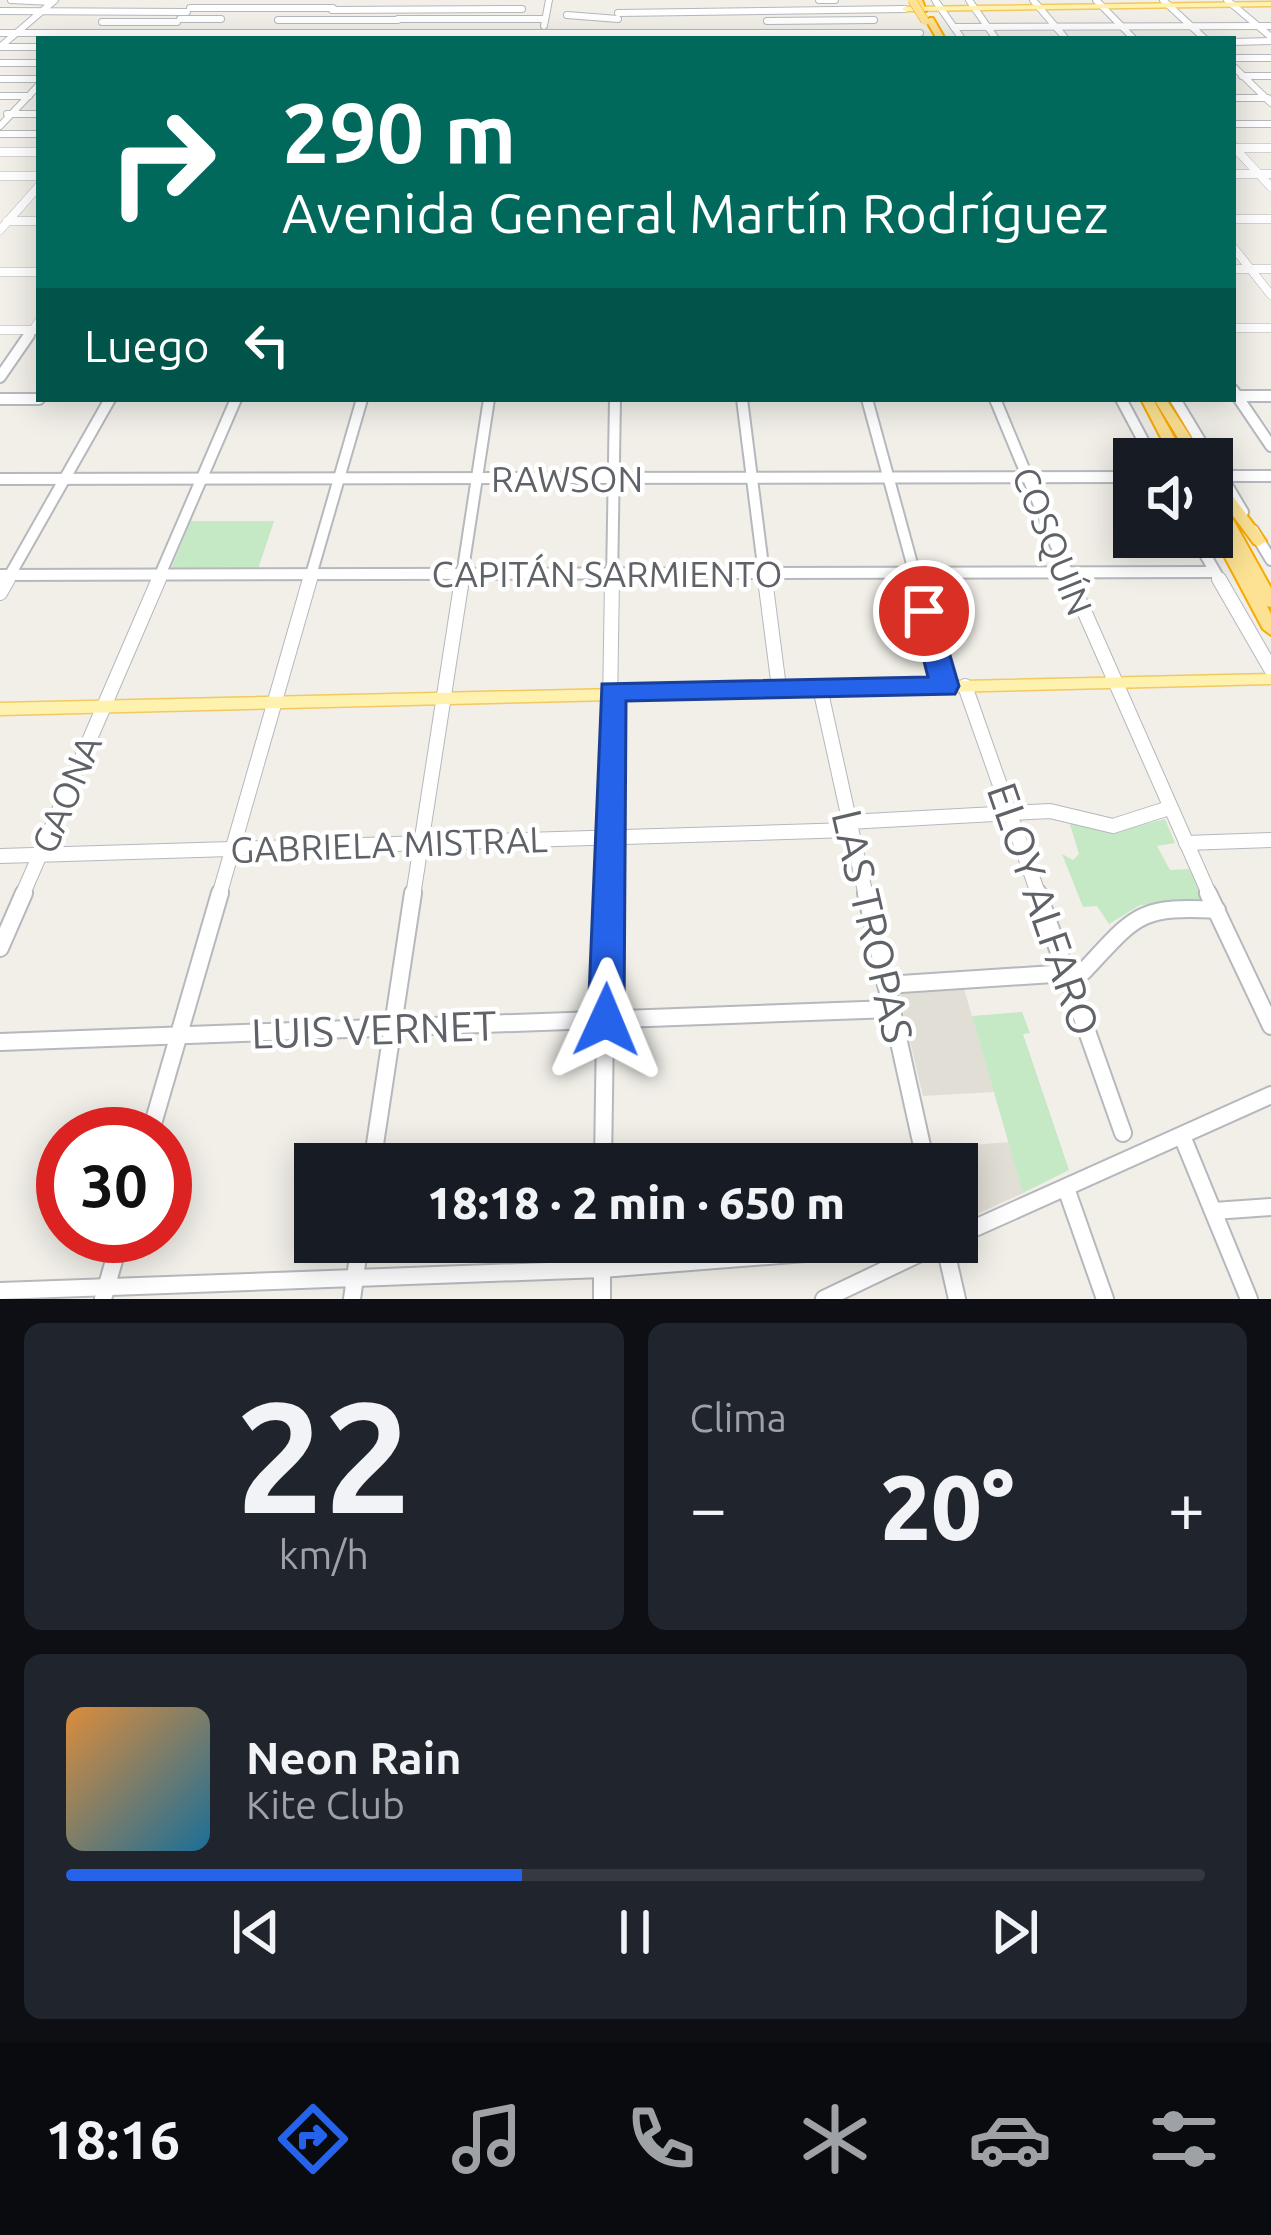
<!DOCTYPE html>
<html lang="es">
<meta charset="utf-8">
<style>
:root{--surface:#171b24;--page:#20242c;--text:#f1f3f6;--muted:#9ea1a6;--line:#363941;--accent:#2563eb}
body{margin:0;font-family:Ubuntu,sans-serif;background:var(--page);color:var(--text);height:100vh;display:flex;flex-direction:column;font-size:45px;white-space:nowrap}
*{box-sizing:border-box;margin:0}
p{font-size:39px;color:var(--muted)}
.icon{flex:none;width:66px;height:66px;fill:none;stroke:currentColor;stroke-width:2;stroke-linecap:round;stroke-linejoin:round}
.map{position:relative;height:1299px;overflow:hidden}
.sheet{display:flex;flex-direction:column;gap:24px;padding:24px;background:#0d0f14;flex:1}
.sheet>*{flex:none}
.guide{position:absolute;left:36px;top:36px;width:1200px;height:366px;border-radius:0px;box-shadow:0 6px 30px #0003;background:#00695c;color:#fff;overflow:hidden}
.fabs{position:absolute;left:1113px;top:438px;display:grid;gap:24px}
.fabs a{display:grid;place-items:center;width:120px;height:120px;border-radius:0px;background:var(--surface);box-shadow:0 6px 30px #0003;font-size:60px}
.speed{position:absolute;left:36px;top:1107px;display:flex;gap:24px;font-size:60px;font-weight:700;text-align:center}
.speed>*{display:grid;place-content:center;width:156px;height:156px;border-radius:50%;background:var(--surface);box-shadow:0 6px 30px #0003;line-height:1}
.speed .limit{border:18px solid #d22;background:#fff;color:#111}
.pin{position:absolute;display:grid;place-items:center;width:102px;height:102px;color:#fff;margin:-51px;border:6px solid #fff;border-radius:50%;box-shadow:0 3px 12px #0007}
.me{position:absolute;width:132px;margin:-66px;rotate:1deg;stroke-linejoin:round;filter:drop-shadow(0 0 9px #0008)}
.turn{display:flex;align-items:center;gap:42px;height:252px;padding:0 48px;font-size:54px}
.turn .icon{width:156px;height:156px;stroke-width:2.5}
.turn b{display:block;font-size:84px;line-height:102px}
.then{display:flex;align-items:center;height:114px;padding:0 48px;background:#0003;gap:24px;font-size:45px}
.big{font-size:90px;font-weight:800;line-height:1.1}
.sheet .tile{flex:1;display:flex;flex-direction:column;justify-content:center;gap:18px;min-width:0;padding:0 42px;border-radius:18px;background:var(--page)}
.sheet .dial{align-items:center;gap:0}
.dial b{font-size:156px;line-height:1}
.song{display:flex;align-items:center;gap:36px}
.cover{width:144px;height:144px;border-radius:18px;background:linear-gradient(135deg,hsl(30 70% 55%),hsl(200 70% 35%))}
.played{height:12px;border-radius:6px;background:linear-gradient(90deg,var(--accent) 40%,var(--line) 40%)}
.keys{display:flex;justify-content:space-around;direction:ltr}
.heat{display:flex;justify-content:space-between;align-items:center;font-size:66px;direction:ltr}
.sheet .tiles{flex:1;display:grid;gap:24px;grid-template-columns:1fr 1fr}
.tile:last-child{grid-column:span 2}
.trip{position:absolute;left:294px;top:1143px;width:684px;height:120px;border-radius:0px;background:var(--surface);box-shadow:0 6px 30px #0003;font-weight:800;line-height:120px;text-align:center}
.menu{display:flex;height:192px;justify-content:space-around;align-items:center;background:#090b0e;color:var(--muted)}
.menu .icon{width:84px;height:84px}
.menu .current{color:var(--accent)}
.menu b{font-size:54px;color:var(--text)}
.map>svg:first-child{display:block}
.education{fill:#e1ded6}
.green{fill:#c5e8c5}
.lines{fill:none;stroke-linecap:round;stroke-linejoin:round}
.minor-far4-casing{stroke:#b5b8bc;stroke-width:8}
.minor-far3-casing{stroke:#b5b8bc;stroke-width:9}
.minor-far2-casing{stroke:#b5b8bc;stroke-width:14}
.minor-far1-casing{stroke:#b5b8bc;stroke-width:16}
.minor-casing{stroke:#b5b8bc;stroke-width:20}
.major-casing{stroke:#f2c960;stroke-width:3}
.highway-casing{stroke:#f9ab00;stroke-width:4}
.minor-far4{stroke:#fff;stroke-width:6}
.minor-far3{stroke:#fff;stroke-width:8}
.minor-far2{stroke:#fff;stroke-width:10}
.minor-far1{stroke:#fff;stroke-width:14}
.minor{stroke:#fff;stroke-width:16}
.major{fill:#fff2af;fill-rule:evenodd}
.highway{fill:#fde293;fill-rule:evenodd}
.highway-bridge-casing{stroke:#f9ab00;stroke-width:9;stroke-linecap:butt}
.highway-bridge{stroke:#fde293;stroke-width:8}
.route{fill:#2563eb;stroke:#184099;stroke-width:3}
.labels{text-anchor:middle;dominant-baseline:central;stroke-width:9;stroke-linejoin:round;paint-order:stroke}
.street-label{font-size:36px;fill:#5f6368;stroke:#fff}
.near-street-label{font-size:42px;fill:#5f6368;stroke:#fff}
</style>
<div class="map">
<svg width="1271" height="1299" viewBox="0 0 1271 1299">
<rect width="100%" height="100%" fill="#f1efe8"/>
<g class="education">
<polygon points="963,985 994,1092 923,1096 897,987"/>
<polygon points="1009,1142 1023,1193 957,1223 957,1164 940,1164 936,1148"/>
</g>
<g class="green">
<polygon points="191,521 274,521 258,569 171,569"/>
<polygon points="1068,818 1119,831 1165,819 1175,843 1157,846 1170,870 1189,869 1204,901 1140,905 1109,924 1097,906 1083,907 1062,854 1073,860 1079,854"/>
<polygon points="1022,1012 1030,1033 1023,1034 1069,1170 1023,1193 972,1016"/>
</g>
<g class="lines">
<g class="minor-far4-casing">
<g id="minor-far4">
<polyline points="11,0 52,2"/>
<polyline points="819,0 835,0"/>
<polyline points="935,0 962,39"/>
<polyline points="969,0 996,39"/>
<polyline points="1033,0 1066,39"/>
<polyline points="1096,0 1134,39"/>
<polyline points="1163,0 1205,39"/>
<polyline points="1227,0 1271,37"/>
<polyline points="190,8 333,8"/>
<polyline points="332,10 522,9"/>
<polyline points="0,11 187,12"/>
<polyline points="618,13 905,9"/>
<polyline points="567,15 618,19"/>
<polyline points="180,19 221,19"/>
<polyline points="398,19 545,19"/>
<polyline points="278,20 326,20"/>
<polyline points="326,20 398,20"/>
<polyline points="767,21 874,20"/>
<polyline points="102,22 177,22"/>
<polyline points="544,26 549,0"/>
<polyline points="954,27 1271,26"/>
<polyline points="0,33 920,33"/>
<polyline points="1233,42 1271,41"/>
<polyline points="0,47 55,0"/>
<polyline points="1,47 39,47"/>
<polyline points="1233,58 1271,58"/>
<polyline points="0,63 39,63"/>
<polyline points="1233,66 1271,103"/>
<polyline points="1242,76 1271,76"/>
<polyline points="0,79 39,79"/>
<polyline points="0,96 29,96"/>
<polyline points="1233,98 1268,98"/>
<polyline points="7,114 39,114"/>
<polyline points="1233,124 1271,124"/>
<polyline points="0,126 39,85"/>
<polyline points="0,134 39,134"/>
<polyline points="1233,145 1236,149"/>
<polyline points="1236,148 1271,148"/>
</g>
</g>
<g class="minor-far3-casing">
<g id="minor-far3">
<polyline points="1233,146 1271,187"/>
<polyline points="1236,148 1271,148"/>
<polyline points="0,152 39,152"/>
<polyline points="1233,174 1271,174"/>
<polyline points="0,176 39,176"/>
<polyline points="1233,219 1271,219"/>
<polyline points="7,221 39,221"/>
<polyline points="0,230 39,186"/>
<polyline points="1233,247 1271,295"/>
<polyline points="1233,269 1271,269"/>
<polyline points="0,272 39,272"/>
<polyline points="1233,328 1271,328"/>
<polyline points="0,330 38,330"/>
<polyline points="27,338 39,321"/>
</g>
</g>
<g class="minor-far2-casing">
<g id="minor-far2">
<polyline points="0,377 29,335"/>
<polyline points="1233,390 1271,446"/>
<polyline points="1236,396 1271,396"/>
<polyline points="0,399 39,399"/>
<polyline points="742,399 765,582"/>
<polyline points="867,399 917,582"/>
<polyline points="995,399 1071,582"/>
<polyline points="1121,399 1153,459"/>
<polyline points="1175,399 1211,459"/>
<polyline points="1212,460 1243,512"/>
<polyline points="1222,476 1271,476"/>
<polyline points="0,479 1134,477"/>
<polyline points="1253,530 1271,560"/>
<polyline points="1195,537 1221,582"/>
<polyline points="0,575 1214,572"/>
<polyline points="6,582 110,399"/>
<polyline points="157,582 236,399"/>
<polyline points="309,582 362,399"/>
<polyline points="461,582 489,399"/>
<polyline points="612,582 615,399"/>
</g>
</g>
<g class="minor-far1-casing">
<g id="minor-far1">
<polyline points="765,579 779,688"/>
<polyline points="916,579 945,686"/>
<polyline points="1070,579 1210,896"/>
<polyline points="1219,579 1271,669"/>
<polyline points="0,593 8,579"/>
<polyline points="965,686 1039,896"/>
<polyline points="820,688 866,896"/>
<polyline points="848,822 1050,811 1113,826 1169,808"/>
<polyline points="1186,843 1271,840"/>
<polyline points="0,856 850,830"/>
<polyline points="22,896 159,579"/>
<polyline points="219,896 310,579"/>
<polyline points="413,896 462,579"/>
<polyline points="607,896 612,579"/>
</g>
</g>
<g class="minor-casing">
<g id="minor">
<polyline points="866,893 926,1164"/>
<polyline points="1038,893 1123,1133"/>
<polyline points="1208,893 1271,1026"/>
<polyline points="0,948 24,893"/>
<path d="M886 985 1083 972C1135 917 1137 905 1217 910"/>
<polyline points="0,1042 891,1009"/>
<polyline points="150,1134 220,893"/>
<polyline points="1182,1136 1249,1299"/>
<polyline points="372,1164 413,893"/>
<polyline points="603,1164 607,893"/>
<polyline points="1067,1191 1105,1299"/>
<polyline points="1214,1211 1271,1207"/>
<polyline points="957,1236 1271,1095"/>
<polyline points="602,1242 602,1299"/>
<polyline points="944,1242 957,1299"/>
<polyline points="0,1291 602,1269 944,1242"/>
<polyline points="103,1299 121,1236"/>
<polyline points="352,1299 360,1242"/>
<polyline points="824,1299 937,1245"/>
</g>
</g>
<g class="major-casing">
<g id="major">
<polygon points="1271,2 1271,6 905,11 902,9 905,7"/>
<polygon points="1271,674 1271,684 0,715 0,703"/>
</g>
</g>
<g class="highway-casing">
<g id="highway">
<polygon points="914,0 922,0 926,11 920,11"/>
<polygon points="930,18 933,18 945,39 937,39 926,20"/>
<polygon points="1141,399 1153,399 1186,459 1172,459"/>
<polygon points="1154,399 1166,399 1205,459 1191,459"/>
<polygon points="1212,474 1217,475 1266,541 1259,546 1254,544 1225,505 1271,588 1271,607 1267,606 1271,614 1271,635 1263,629 1212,533 1212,514 1216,516 1212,508 1212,491 1215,491 1212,488"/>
</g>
</g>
<use href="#minor-far4" class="minor-far4"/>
<use href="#minor-far3" class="minor-far3"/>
<use href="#minor-far2" class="minor-far2"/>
<use href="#minor-far1" class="minor-far1"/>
<use href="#minor" class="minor"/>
<use href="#major" class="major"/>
<use href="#highway" class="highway"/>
<g class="highway-bridge-casing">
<polyline id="highway-bridge" points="912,0 925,21"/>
</g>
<use href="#highway-bridge" class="highway-bridge"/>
</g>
<polygon class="route" points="924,602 937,611 959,686 955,694 626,701 624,1020 619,1032 606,1037 593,1032 588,1020 602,684 928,677 911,611"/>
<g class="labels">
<g class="street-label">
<text x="567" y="478">RAWSON</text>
<text transform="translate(1053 541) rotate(68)">COSQUÍN</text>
<text x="607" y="573">CAPITÁN SARMIENTO</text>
<text transform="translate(66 794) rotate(-67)">GAONA</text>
<text transform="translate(389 844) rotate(-2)">GABRIELA MISTRAL</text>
</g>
<g class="near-street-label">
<text transform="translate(1044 909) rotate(71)">ELOY ALFARO</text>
<text transform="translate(873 926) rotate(77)">LAS TROPAS</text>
<text transform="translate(374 1029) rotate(-2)">LUIS VERNET</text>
</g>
</g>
</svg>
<div class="fabs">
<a><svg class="icon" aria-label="sound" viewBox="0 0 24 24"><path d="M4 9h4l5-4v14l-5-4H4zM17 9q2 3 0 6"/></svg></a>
</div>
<div class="speed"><div class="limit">30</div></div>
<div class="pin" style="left:924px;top:611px;background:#d93025"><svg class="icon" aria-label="arrive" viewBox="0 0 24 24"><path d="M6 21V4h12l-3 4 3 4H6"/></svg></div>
<svg class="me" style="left:606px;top:1020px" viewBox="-20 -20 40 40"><path d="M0-17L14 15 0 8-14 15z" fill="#2563eb" stroke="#fff" stroke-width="4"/></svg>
<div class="trip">18:18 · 2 min · 650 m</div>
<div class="guide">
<div class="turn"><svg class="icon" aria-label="right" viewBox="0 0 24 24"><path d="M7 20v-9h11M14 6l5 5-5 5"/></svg><div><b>290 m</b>Avenida General Martín Rodríguez</div></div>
<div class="then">Luego<svg class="icon" aria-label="left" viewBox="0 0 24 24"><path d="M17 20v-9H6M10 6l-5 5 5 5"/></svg></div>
</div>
</div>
<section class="sheet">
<div class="tiles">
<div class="tile dial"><b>22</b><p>km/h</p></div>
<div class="tile"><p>Clima</p>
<div class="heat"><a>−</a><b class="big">20°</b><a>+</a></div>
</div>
<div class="tile">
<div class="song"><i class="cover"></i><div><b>Neon Rain</b><p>Kite Club</p></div></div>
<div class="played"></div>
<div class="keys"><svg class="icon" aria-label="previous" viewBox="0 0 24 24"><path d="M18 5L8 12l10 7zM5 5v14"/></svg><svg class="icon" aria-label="pause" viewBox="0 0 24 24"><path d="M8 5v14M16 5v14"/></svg><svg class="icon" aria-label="next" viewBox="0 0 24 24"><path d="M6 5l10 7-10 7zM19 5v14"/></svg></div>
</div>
</div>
</section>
<nav class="menu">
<b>18:16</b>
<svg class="icon current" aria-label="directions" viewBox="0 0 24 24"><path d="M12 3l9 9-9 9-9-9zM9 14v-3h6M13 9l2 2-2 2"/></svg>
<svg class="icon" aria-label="music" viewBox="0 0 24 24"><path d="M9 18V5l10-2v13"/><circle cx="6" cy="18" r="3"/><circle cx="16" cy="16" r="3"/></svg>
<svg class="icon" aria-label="phone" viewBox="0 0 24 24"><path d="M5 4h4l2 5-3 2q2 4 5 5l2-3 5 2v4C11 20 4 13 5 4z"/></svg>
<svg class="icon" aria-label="climate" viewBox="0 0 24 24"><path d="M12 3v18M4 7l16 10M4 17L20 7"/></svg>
<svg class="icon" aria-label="car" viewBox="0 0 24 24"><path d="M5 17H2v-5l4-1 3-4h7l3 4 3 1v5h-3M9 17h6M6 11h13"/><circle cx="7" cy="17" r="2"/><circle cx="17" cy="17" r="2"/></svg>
<svg class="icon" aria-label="filters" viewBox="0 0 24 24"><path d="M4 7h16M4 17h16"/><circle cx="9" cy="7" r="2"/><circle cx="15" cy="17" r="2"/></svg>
</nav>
